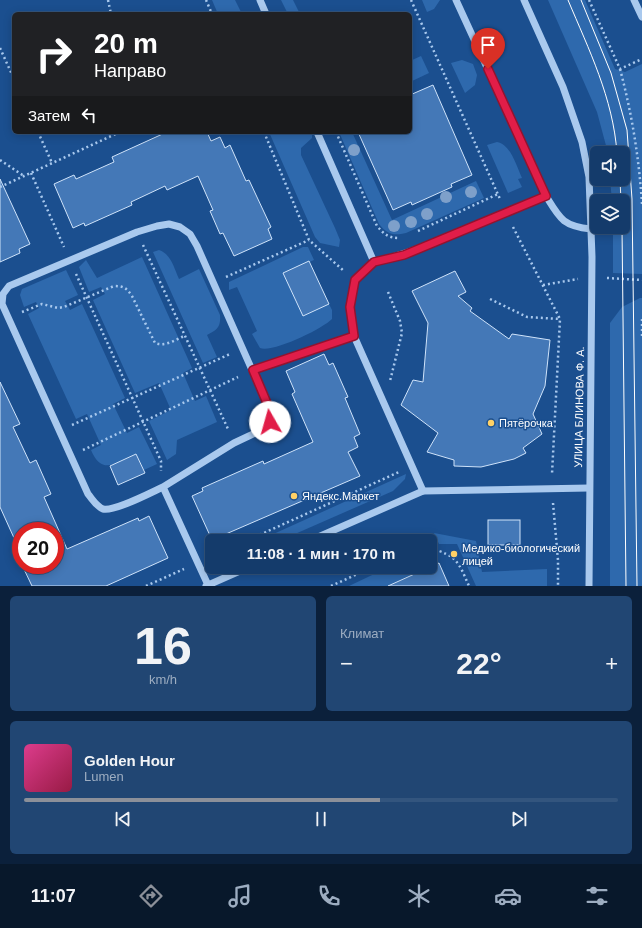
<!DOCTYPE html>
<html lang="ru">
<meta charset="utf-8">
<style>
:root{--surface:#143b6b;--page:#214673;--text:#f1f3f6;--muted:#9dadc1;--line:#33557e;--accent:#8c9099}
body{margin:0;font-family:Helvetica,sans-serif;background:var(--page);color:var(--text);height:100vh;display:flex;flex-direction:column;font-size:15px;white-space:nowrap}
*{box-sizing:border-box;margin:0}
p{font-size:13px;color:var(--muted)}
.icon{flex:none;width:22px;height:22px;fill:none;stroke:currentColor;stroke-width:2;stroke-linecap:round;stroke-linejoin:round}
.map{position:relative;height:586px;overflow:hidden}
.side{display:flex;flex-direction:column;gap:10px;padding:10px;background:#0b203b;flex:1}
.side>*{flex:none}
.top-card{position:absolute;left:12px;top:12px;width:400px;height:122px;border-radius:6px;box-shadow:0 2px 10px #0003,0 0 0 1px var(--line);background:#202124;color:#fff;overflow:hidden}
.fabs{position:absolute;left:590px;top:146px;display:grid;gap:8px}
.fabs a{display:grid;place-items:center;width:40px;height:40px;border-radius:6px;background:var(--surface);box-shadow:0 2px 10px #0003,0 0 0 1px var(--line);font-size:20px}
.speed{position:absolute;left:12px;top:522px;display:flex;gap:8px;font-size:20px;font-weight:700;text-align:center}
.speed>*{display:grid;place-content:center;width:52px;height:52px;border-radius:50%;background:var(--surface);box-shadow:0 2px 10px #0003,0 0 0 1px var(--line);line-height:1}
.speed .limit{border:6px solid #d22;background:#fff;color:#111}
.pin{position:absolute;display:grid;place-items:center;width:34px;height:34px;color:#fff;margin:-41px -17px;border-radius:50% 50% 50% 0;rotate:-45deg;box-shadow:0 0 4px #0007}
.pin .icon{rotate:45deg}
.me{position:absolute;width:44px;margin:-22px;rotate:353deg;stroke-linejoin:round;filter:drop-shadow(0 0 3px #0008)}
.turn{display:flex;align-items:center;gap:14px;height:84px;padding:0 16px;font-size:18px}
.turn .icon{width:52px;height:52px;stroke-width:2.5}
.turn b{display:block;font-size:28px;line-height:34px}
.then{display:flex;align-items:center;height:38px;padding:0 16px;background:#0003;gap:8px;font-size:15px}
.big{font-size:30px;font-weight:800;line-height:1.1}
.side .tile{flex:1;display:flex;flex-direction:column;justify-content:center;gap:6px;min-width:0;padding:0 14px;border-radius:6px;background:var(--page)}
.side .dial{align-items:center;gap:0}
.dial b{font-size:52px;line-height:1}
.song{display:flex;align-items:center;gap:12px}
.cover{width:48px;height:48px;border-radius:6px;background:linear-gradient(135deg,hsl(330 70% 55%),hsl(340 70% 35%))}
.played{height:4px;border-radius:2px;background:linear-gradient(90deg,var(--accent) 60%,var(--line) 60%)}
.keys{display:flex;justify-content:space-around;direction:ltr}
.heat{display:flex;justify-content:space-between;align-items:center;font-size:22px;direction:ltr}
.side .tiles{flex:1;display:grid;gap:10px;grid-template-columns:1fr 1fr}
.tile:last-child{grid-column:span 2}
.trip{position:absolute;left:205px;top:534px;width:232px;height:40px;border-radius:6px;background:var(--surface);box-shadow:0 2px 10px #0003,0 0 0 1px var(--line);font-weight:800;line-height:40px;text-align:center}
.menu{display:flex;height:64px;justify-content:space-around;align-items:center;background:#08182b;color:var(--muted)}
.menu .icon{width:28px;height:28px}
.menu .selected{color:var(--accent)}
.menu b{font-size:18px;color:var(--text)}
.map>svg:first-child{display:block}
.green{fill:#2e69ad}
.building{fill:#4478b7;stroke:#cfe3fa}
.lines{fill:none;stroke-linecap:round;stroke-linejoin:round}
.path{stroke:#a9c9ee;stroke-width:2.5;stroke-dasharray:2 3;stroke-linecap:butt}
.minor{stroke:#a9c9ee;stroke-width:7}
.tram{stroke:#fff;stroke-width:1}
.tree{fill:#7ea0ca}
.route-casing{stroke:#92132f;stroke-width:10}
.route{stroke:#e11d48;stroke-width:7}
.poi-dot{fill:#ffd166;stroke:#1b4f8f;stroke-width:1.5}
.labels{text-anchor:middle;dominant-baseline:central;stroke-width:3;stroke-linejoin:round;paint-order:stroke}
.street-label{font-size:11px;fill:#fff;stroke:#1b4f8f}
.poi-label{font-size:11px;fill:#fff;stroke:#1b4f8f;text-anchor:start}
</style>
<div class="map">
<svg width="642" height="586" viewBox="0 0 642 586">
<rect width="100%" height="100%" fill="#1b4f8f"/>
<g class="green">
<polygon points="212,0 235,0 242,14 218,14"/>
<polygon points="281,0 293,0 300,14 288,14"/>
<polygon points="422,0 440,0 434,9 427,12"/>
<polygon points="548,0 585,0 615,69 625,72 642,64 642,274 613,273 613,227 623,227 623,201 612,201 610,179 623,179 623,153 608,153 597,112"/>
<polygon points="421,56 429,73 410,82 410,61"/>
<polygon points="462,60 473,64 477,75 475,85 465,93 451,63"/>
<polygon points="269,132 312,132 312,138 301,148 301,155 335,228 340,240 339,247 320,243 315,237"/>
<path d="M339 132H352L392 220 476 181 484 198 406 233C393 236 387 234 379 224Z"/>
<path d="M497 142C511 145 516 165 522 178L518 179 522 187 508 193 487 145Z"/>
<path d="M303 247H308L314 260 284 273 329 304 332 310V319C322 329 273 353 260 348L252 334 257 331 237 287 229 290V282Z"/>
<path d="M159 250C171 254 174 268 179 279L199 269 220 315C221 327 217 330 207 335L217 357 203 363 153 252Z"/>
<polygon points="142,257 192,368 183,373 195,401 206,396 217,422 177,440 176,454 167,460 149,421 171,410 159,383 135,393 93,300 105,294 101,287 89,292 79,267 86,260 97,278"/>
<path d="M66 270 78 295 65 301 70 310 82 304 125 398 113 404 127 433 139 427 157 464 144 470 136 454C116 463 102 476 91 450L101 445 87 414 76 419 28 314 39 308 36 302 24 307 20 295 22 289Z"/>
<polygon points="640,298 642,298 642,586 610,586 610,323 622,307"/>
<polygon points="406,474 405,479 393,491 279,541 258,541"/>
<polygon points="434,533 476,541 482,572 547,569 547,586 476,586 457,544 439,544"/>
<polygon points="389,567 429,567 388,586 349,586"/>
</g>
<g class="building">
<polygon points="433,85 472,175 451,184 452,187 412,205 411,202 393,210 358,132 410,132 410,95"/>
<polygon points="167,132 207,132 211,141 220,137 225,148 230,145 246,181 249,180 271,227 268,229 272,239 234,256 223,233 220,234 210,211 213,210 198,176 167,190 165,186 131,202 132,205 85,226 84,223 73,228 54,184 74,175 76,179 114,162 112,157"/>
<polygon points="0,179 30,244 19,249 20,253 0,262"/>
<polygon points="309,261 329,304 303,316 283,273"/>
<polygon points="455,271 466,292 458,296 472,308 470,311 509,339 512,334 550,340 545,386 533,414 542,434 523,448 526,453 514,459 481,467 454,466 454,460 427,452 438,433 401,405 413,380 423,382 428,323 412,291"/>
<polygon points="324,354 329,365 333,363 348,397 345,398 360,434 354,437 358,447 348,452 360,476 212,540 192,496 203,491 202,488 263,461 264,464 313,442 292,394 295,392 286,371"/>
<polygon points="0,382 20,424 13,427 30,463 36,460 51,494 44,497 67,549 138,518 139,521 149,516 168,558 106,586 32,586 22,565 55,565 55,531 21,531 21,562 16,550 19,549 0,507"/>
<polygon points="136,454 145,473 118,485 110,466"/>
<rect x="488" y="520" width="32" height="25"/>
<polygon points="439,563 449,586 388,586 430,567"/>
</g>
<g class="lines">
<g class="path">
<polyline points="108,0 111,14"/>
<polyline points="206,0 212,14"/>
<polyline points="411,0 500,199"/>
<polyline points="589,0 620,69 642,59"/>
<polyline points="0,48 14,79"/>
<path d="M620 69C632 114 639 158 642 204"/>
<polyline points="38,132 52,163"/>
<polyline points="264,132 309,240 344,271"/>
<path d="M336 132 377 226C384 234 388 238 399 238"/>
<polyline points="0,160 24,176"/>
<polyline points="31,173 64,247"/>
<polyline points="0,187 120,132"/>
<polyline points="513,227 560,319 552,474"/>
<polyline points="418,231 498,194"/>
<polyline points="143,245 228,429"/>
<polyline points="76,274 161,461 161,471"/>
<polyline points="226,277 309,240"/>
<polyline points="607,278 642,280"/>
<polyline points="543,285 578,279"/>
<polyline points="388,292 400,321 402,333 390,381"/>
<polyline points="490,299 527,317 560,319"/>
<path d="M22 312 42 304 58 308 64 307 114 286C123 286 127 288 132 296L155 343C165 347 175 340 184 336"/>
<polyline points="642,319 642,339"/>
<polyline points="72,425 230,354"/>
<polyline points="83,450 238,377"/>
<polyline points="553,503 558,560 558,586"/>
<polyline points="246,541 399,472"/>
<path d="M430 548C457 556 458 561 469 586"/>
<polyline points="146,586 184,569"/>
<polyline points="331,586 373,567"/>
</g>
<g class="minor">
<polyline points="260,0 266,14"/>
<path d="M456 0 546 196C560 219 563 226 591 229"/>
<polyline points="524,0 563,87 582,142 589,177 592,257 589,586"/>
<polyline points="634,0 642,17"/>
<path d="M317 132 374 262C433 248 489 218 546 196"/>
<polyline points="374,262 355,280 350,307 354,336 423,491"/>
<polyline points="253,370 354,336"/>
<path d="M163 487C152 492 114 512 103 509 96 506 93 500 88 494L2 304 3 294 9 286 137 232 157 226 169 224 180 227 190 234 197 246 272 415 266 428 234 443 163 487 208 585"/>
<polyline points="309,541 423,491 589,488"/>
<polyline points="206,586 249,567"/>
</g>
<g class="tram">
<path d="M568 0C589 50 613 98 617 153"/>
<polyline points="581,0 611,73 627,130 632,199 637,586"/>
<polyline points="620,179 621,201"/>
<polyline points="622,227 626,586"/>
</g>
</g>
<g class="tree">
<circle cx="354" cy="150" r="6"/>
<circle cx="471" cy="192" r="6"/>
<circle cx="446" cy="197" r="6"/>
<circle cx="427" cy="214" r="6"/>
<circle cx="411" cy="222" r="6"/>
<circle cx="394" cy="226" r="6"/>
</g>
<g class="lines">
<g class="route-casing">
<polyline id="route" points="270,422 272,415 253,370 354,336 350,307 355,280 374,262 404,255 546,196 488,69"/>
</g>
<use href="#route" class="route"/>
</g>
<g class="poi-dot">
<circle cx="491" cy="423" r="4"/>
<circle cx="294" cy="496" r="4"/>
<circle cx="454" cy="554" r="4"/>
</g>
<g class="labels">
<g class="street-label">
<text transform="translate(579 407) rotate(-89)">УЛИЦА БЛИНОВА Ф. А.</text>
</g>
<g class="poi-label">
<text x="499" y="423">Пятёрочка</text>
<text x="302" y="496">Яндекс.Маркет</text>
<text x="462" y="548">Медико-биологический<tspan x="462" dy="13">лицей</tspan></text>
</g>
</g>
</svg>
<div class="fabs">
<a><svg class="icon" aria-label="sound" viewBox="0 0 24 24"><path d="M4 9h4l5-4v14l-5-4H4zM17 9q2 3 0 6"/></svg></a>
<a><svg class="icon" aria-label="layers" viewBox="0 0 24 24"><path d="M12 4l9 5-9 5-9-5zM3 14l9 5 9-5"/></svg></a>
</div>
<div class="speed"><div class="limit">20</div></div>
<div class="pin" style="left:488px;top:69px;background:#d93025"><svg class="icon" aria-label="arrive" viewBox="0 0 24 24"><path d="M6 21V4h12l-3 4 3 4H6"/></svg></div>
<svg class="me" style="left:270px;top:422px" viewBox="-20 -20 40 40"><circle r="19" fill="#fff"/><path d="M0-13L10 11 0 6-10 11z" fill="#e11d48"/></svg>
<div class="trip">11:08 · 1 мин · 170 m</div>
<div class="top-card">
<div class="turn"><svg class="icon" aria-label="right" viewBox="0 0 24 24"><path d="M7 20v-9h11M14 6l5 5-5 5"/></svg><div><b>20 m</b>Направо</div></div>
<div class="then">Затем<svg class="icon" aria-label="left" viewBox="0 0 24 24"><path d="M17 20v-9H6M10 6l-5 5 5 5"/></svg></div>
</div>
</div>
<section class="side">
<div class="tiles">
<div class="tile dial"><b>16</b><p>km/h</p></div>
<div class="tile"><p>Климат</p>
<div class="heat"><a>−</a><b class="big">22°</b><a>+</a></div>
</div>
<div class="tile">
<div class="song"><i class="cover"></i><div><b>Golden Hour</b><p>Lumen</p></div></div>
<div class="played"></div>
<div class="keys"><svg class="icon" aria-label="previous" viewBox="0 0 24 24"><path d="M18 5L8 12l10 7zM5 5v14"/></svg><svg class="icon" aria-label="pause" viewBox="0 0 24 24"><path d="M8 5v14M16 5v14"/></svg><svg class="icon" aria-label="next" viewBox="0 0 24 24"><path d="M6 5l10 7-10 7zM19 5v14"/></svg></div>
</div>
</div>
</section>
<nav class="menu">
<b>11:07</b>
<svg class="icon selected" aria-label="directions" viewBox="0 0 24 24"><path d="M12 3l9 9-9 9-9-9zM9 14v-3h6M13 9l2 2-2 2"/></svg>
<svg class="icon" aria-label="music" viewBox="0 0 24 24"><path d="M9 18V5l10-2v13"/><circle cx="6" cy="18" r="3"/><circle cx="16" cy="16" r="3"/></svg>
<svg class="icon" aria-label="phone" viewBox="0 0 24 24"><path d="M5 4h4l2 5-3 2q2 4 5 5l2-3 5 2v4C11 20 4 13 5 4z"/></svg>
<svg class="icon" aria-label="climate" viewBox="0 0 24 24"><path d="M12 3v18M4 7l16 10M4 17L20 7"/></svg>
<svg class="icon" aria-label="car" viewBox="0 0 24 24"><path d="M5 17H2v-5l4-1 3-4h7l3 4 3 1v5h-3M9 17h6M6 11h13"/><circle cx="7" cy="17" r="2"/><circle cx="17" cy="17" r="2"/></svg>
<svg class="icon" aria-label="filters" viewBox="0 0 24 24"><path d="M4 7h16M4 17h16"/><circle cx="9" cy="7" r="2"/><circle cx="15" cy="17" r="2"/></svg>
</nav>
